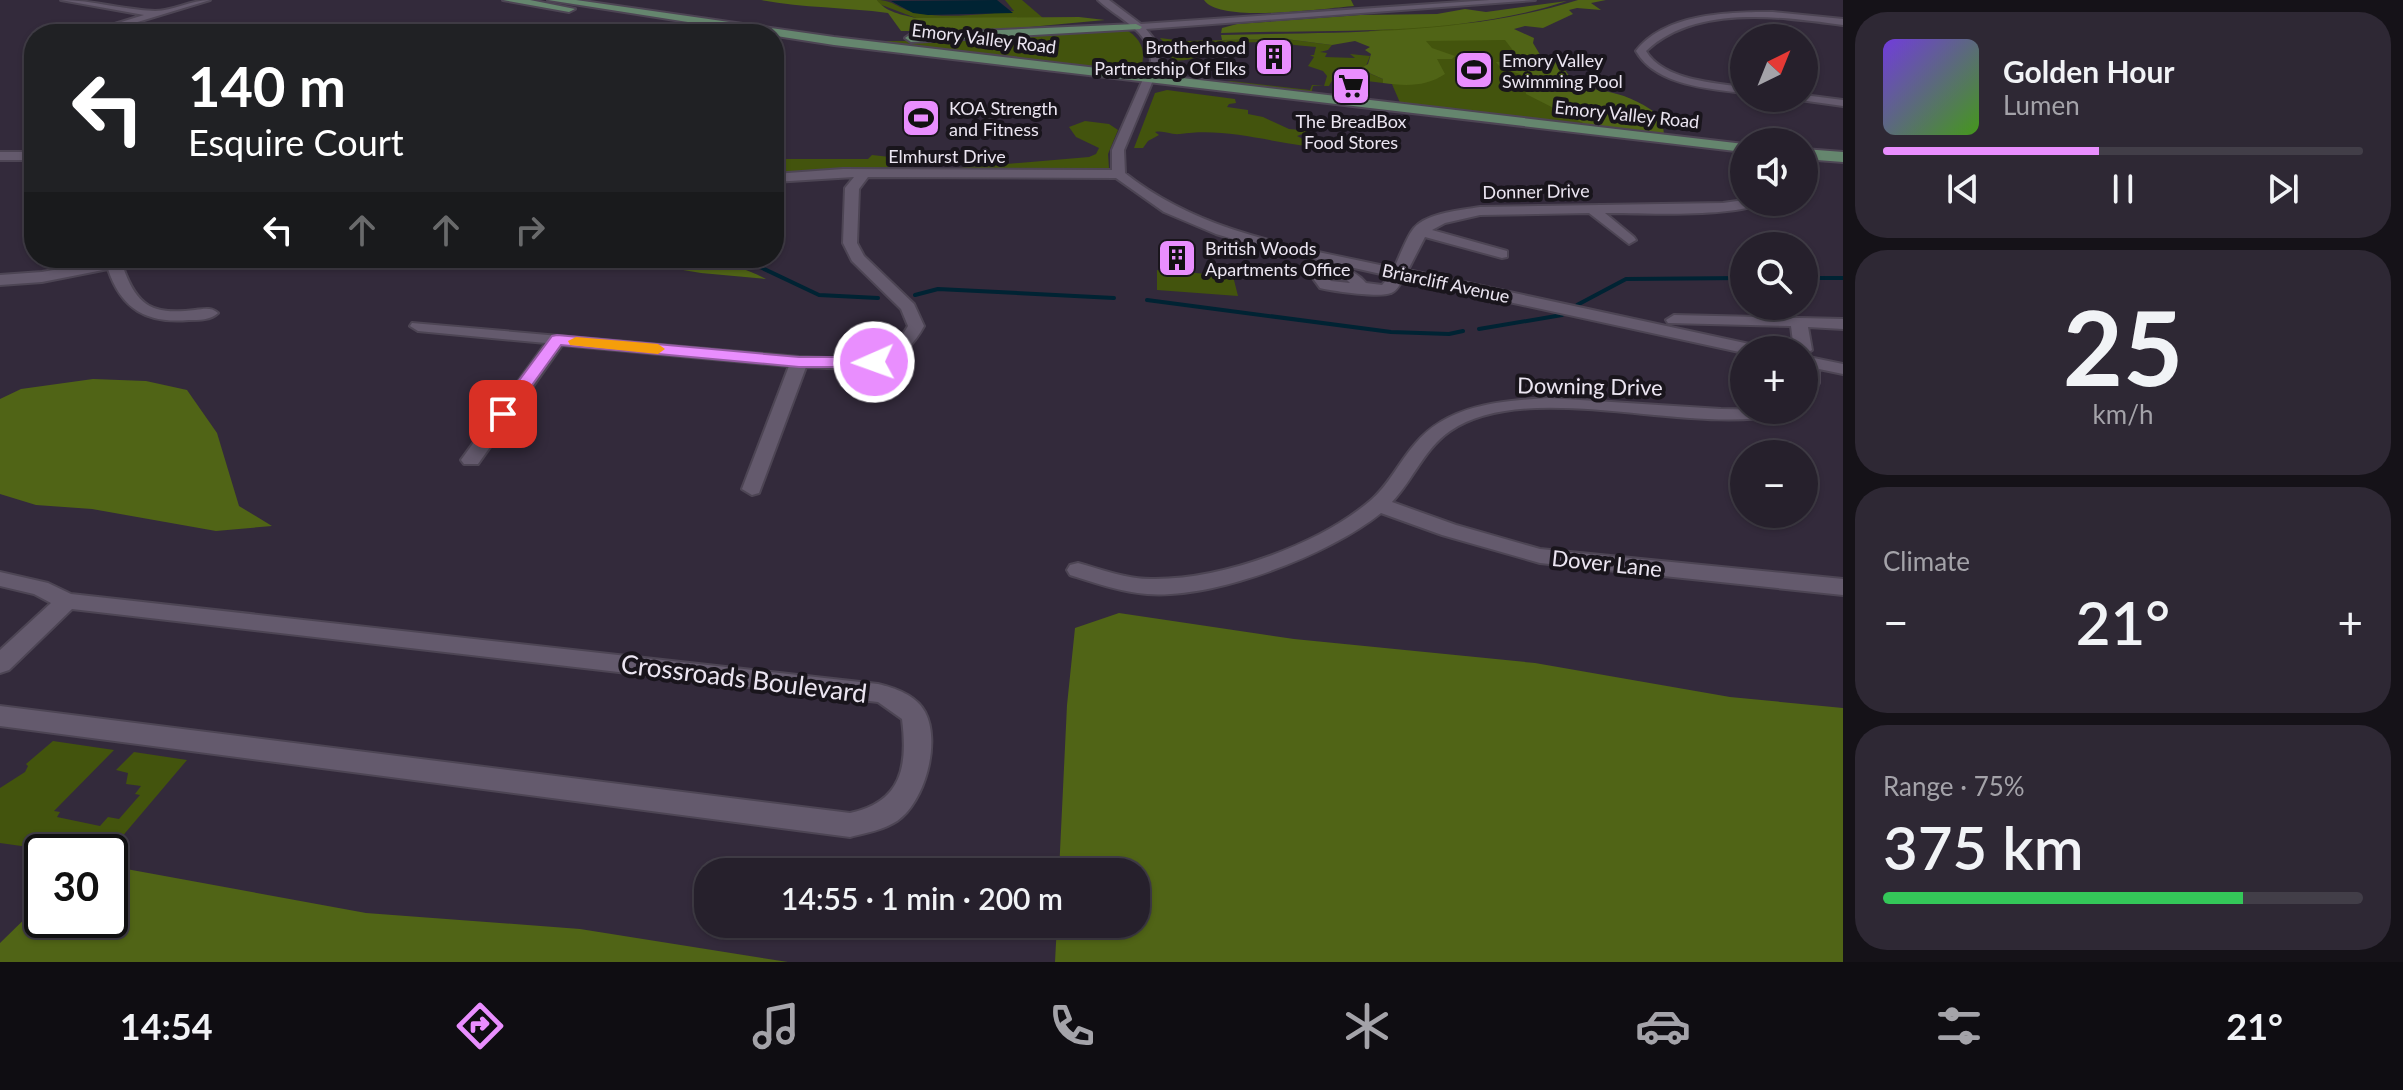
<!DOCTYPE html>
<meta charset="utf-8">
<style>
:root{--surface:#26202c;--page:#2e2834;--text:#f1f3f6;--muted:#a4a3a9;--line:#423e48;--accent:#e98efe}
body{margin:0;font-family:Lato,sans-serif;background:var(--page);color:var(--text);height:100vh;display:flex;flex-direction:column;font-size:30px;white-space:nowrap}
*{box-sizing:border-box;margin:0}
p{font-size:26px;color:var(--muted)}
.icon{flex:none;width:44px;height:44px;fill:none;stroke:currentColor;stroke-width:2;stroke-linecap:round;stroke-linejoin:round}
.map{position:relative;flex:1;overflow:hidden}
.panel{display:flex;flex-direction:column;gap:12px;padding:12px;background:#151218;width:560px}
.panel>*{flex:none}
.hud{position:absolute;left:24px;top:24px;width:760px;height:244px;border-radius:32px;box-shadow:0 2px 6px #0004,0 0 0 2px var(--line);background:#202124;color:#fff;overflow:hidden}
.needle{width:52px;rotate:43deg}
.buttons{position:absolute;left:1730px;top:24px;display:grid;gap:16px}
.buttons a{display:grid;place-items:center;width:88px;height:88px;border-radius:50%;background:var(--surface);box-shadow:0 2px 6px #0004,0 0 0 2px var(--line);font-size:40px}
.speed{position:absolute;left:24px;top:834px;display:flex;gap:16px;font-size:40px;font-weight:700;text-align:center}
.speed>*{display:grid;place-content:center;width:104px;height:104px;border-radius:50%;background:var(--surface);box-shadow:0 2px 6px #0004,0 0 0 2px var(--line);line-height:1}
.speed .limit{border:4px solid #111;border-radius:12px;background:#fff;color:#111}
.pin{position:absolute;display:grid;place-items:center;width:68px;height:68px;color:#fff;margin:-34px;border-radius:16px;box-shadow:0 4px 12px #0006}
.me{position:absolute;width:88px;margin:-44px;rotate:268deg;stroke-linejoin:round;filter:drop-shadow(0 0 6px #0008)}
.turn{display:flex;align-items:center;gap:28px;height:168px;padding:0 32px;font-size:36px}
.turn .icon{width:104px;height:104px;stroke-width:2.5}
.turn b{display:block;font-size:56px;line-height:68px}
.lanes{display:flex;align-items:center;height:76px;padding:0 32px;background:#0003;justify-content:center;gap:40px;direction:ltr}
.lanes .off{opacity:.35}
.big{font-size:60px;font-weight:600;line-height:1.1}
.panel .card{flex:1;display:flex;flex-direction:column;justify-content:center;gap:12px;min-width:0;padding:0 28px;border-radius:32px;background:var(--page)}
.panel .dial{align-items:center;gap:0}
.dial b{font-size:104px;line-height:1}
.song{display:flex;align-items:center;gap:24px}
.cover{width:96px;height:96px;border-radius:12px;background:linear-gradient(135deg,hsl(260 70% 55%),hsl(100 70% 35%))}
.played{height:8px;border-radius:4px;background:linear-gradient(90deg,var(--accent) 45%,var(--line) 45%)}
.keys{display:flex;justify-content:space-around;direction:ltr}
.heat{display:flex;justify-content:space-between;align-items:center;font-size:44px;direction:ltr}
.charge{height:12px;border-radius:6px;background:linear-gradient(90deg,#34c759 75%,var(--line) 0)}
.trip{position:absolute;left:694px;top:858px;width:456px;height:80px;border-radius:32px;background:var(--surface);box-shadow:0 2px 6px #0004,0 0 0 2px var(--line);font-weight:600;line-height:80px;text-align:center}
.menu{display:flex;height:128px;justify-content:space-around;align-items:center;background:#0f0d12;color:var(--muted)}
.menu .icon{width:56px;height:56px}
.menu .current{color:var(--accent)}
.menu b{font-size:36px;color:var(--text)}
main{display:flex;flex:1;min-height:0}
.map>svg:first-child{display:block}
.green{fill:#43540d}
.forest{fill:#506416}
.water{fill:#002333}
.lines{fill:none;stroke-linecap:round;stroke-linejoin:round}
.stream{stroke:#002333;stroke-width:4}
.minor-casing{stroke:#4d4554;stroke-width:4}
.major-casing{stroke:#4d4554;stroke-width:4}
.minor{fill:#645a6d;fill-rule:evenodd}
.major{fill:#65866e;fill-rule:evenodd}
.route{fill:#e98efe;stroke:#975ca5;stroke-width:2}
.slow{fill:#f59e0b}
.labels{text-anchor:middle;dominant-baseline:central;stroke-width:8;stroke-linejoin:round;paint-order:stroke}
.far-street-label{font-size:18px;fill:#ebe5f1;stroke:#19151c}
.far-poi-label{font-size:18px;fill:#ebe5f1;stroke:#19151c;text-anchor:start}
.street-label{font-size:22px;fill:#ebe5f1;stroke:#19151c}
.near-street-label{font-size:26px;fill:#ebe5f1;stroke:#19151c}
</style>
<main>
<div class="map">
<svg width="1843" height="962" viewBox="0 0 1843 962">
<rect width="100%" height="100%" fill="#332a3b"/>
<g class="green">
<path d="M877 0C894 0 901 11 918 13 949 19 983 14 1014 11L1005 0H1022L1043 18H916L879 4Z"/>
<polygon points="1493,21 1601,129 1401,105 1369,31"/>
<path d="M1125 29C1142 39 1147 52 1140 70L1136 72 863 41H985L991 39 988 37Z"/>
<path d="M1160 38 1183 41 1286 39 1332 45 1328 50 1320 52 1327 53 1325 57 1355 58 1350 54 1370 56 1364 71 1383 79V83L1334 77 1329 86H1313L1311 94 1228 84 1226 82 1231 81 1310 90 1312 85 1324 86 1327 76 1323 71 1308 66 1314 57 1310 55H1314L1316 47 1261 42 1196 44 1203 53 1211 55C1193 56 1191 62 1172 60L1170 49Z"/>
<path d="M1167 90 1235 99 1236 103 1229 104 1227 107 1248 110V114L1263 117 1289 129 1311 131 1297 136 1305 140V146C1262 140 1223 128 1180 134 1170 135 1164 130 1155 132L1159 135 1148 141 1143 148H1134L1155 93Z"/>
<polygon points="1085,121 1109,124 1118,130 1108,154 1109,168 1101,171 958,168 1089,157 1096,154 1099,148 1076,137 1069,127"/>
<polygon points="872,155 890,157 892,167 774,174 774,159 868,159"/>
<polygon points="1157,270 1233,276 1238,296 1157,290"/>
<polygon points="53,741 114,750 54,811 60,812 57,817 100,826 108,817 119,819 140,795 135,794 141,786 126,784 128,773 116,770 134,752 187,760 109,852 64,852 0,843 0,788 25,772 28,766 26,764"/>
</g>
<g class="forest">
<path d="M761 0H877C885 12 903 15 916 18L1079 17 1105 20 985 31H901L888 13C845 7 803 8 761 0Z"/>
<path d="M1204 0H1351L1354 6C1326 8 1220 24 1204 0Z"/>
<path d="M1578 0H1606L1591 3 1601 10 1577 8 1569 10 1573 14 1543 28 1525 26 1514 29 1534 38 1533 43 1542 58 1560 61C1577 94 1586 85 1617 94 1636 99 1652 109 1667 122L1663 127 1664 134 1589 126 1526 94 1525 90 1510 83 1542 81 1501 68 1496 62 1521 61 1505 40 1426 41 1432 48 1455 56 1452 59H1437L1445 74C1426 87 1405 86 1383 83V79L1360 69 1368 64 1371 54 1365 50 1370 47 1355 41 1332 45 1286 39 1222 40 1221 35C1340 32 1463 36 1578 0Z"/>
<path d="M1567 1C1458 37 1335 29 1221 33L1222 28 1237 24 1360 15 1437 14 1465 9 1486 12Z"/>
<path d="M611 258C667 258 715 252 766 279L701 273Z"/>
<polygon points="93,379 146,381 187,390 217,433 239,506 272,526 216,531 92,509 36,505 0,494 0,399 21,389"/>
<polygon points="1119,613 1294,639 1535,663 1730,697 1843,708 1843,962 1055,962 1057,924 1136,924 1136,872 1059,872 1067,705 1075,628"/>
<polygon points="110,866 366,913 580,929 788,962 0,962 0,943 42,902 42,920 110,920"/>
</g>
<polygon class="water" points="997,0 1013,13 928,15 913,13 891,1"/>
<g class="lines">
<g class="stream">
<polyline points="741,258 819,295 878,298"/>
<polyline points="1804,278 1843,278"/>
<polyline points="915,295 938,289 1114,298"/>
<polyline points="1147,300 1391,332 1449,334 1463,331"/>
<polyline points="1577,305 1626,279 1744,278"/>
<polyline points="1479,329 1562,315"/>
</g>
<g class="minor-casing">
<g id="minor">
<path d="M61 0C93 0 123 10 155 11 173 11 191 0 210 0L98 34H82L144 15Z"/>
<path d="M1098 0H1109L1141 24 1490 0H1535L1146 29 1157 43 1161 61 1124 150 1125 173C1203 235 1300 247 1394 268 1400 256 1407 236 1414 228 1427 213 1461 210 1480 207L1723 203 1744 200 1762 202C1741 218 1636 213 1605 213L1634 237 1636 240 1629 244 1589 213 1480 215 1445 223 1432 230 1507 251V257L1502 258 1425 237 1408 270 1754 345 1763 350H1744V353L1403 279C1400 284 1397 291 1391 293 1380 298 1332 291 1320 288L1312 277C1329 262 1353 267 1366 283L1382 285 1390 276 1260 247 1216 234 1164 212 1116 178 868 177 859 189 857 243 864 256 914 304 924 326C897 376 855 369 806 367L759 493 752 495 742 489 789 366 562 345 478 464H464L461 460 546 343 418 331 410 326 412 323 799 357 859 359 884 350 900 339 908 326 901 309 852 261 843 243 845 188 854 177 774 182V174L843 169 1112 170V150L1151 61C1150 30 1118 19 1098 0ZM1334 277 1346 279 1350 283 1331 281 1329 279Z"/>
<path d="M1773 12 1843 19V25C1782 17 1696 4 1646 51 1663 80 1714 83 1744 87V93C1709 89 1655 85 1636 51 1665 13 1730 12 1773 12Z"/>
<polygon points="736,24 739,29 729,34 716,34"/>
<polygon points="34,46 34,53 28,52 28,48"/>
<polygon points="1804,95 1843,100 1843,106 1800,100 1798,98 1804,98"/>
<rect x="0" y="152" width="34" height="8"/>
<path d="M121 258H152L150 261 123 267C137 307 153 315 195 310 204 309 211 307 218 313 211 320 199 320 189 320 147 324 121 309 108 269L42 282 0 285V275L42 272Z"/>
<polygon points="1674,315 1843,319 1843,329 1808,327 1812,350 1804,355 1804,350 1794,350 1791,326 1668,323 1666,320"/>
<polygon points="1804,356 1843,364 1843,374 1819,369 1819,383 1810,398 1804,399"/>
<path d="M1549 398 1721 409 1786 410 1784 414C1690 437 1529 377 1450 431 1424 449 1413 480 1392 502L1456 525 1540 549 1843 579V595L1540 563 1442 535 1381 513C1329 555 1215 599 1147 594 1121 592 1095 583 1070 575L1067 570 1070 565 1078 563C1103 570 1129 580 1155 579 1223 579 1318 545 1370 501 1389 485 1399 462 1415 444 1448 404 1502 401 1549 398Z"/>
<path d="M0 572 48 583 71 594 878 684C895 688 916 695 925 712 941 742 925 802 897 821 883 830 866 833 850 837L0 726V706L850 813C902 802 908 766 902 719L878 702 72 609 9 670 0 673V650L51 603 34 594 0 586Z"/>
</g>
</g>
<g class="major-casing">
<g id="major">
<polygon points="503,0 530,0 575,9 569,12"/>
<polygon points="548,0 576,0 834,37 1744,144 1744,152 834,45"/>
<polygon points="1136,24 1142,27 1140,29 911,42 905,38 911,34"/>
<polygon points="1804,149 1843,152 1843,162 1804,159"/>
</g>
</g>
<use href="#minor" class="minor"/>
<use href="#major" class="major"/>
</g>
<polygon class="route" points="557,335 799,357 874,357 882,362 874,367 799,367 561,345 509,417 497,417 494,414 497,410 552,336"/>
<polygon class="slow" points="576,337 658,344 665,349 658,354 570,345 568,341"/>
<defs>
<g id="building-square" transform="scale(2)"><rect x="-9" y="-9" width="18" height="18" rx="4" fill="#e98efe" stroke="#19151c"/><path d="M-4-6H4V6H1V3H-1V6H-4ZM-2.5-4.3h1.7v1.8h-1.7ZM.8-4.3h1.7v1.8H.8ZM-2.5-1h1.7V.8h-1.7ZM.8-1h1.7V.8H.8Z" fill="#111"/></g>
<g id="stadium-square" transform="scale(2)"><rect x="-9" y="-9" width="18" height="18" rx="4" fill="#e98efe" stroke="#19151c"/><path d="M0-5a6.5 5 0 1 0 0 10a6.5 5 0 1 0 0-10ZM-3.5-1.8h7v3.6h-7Z" fill="#111"/></g>
<g id="supermarket-square" transform="scale(2)"><rect x="-9" y="-9" width="18" height="18" rx="4" fill="#e98efe" stroke="#19151c"/><path d="M-6-5.5h2.5l.6 2H6L4.5 2H-2.5L-4.4-4H-6ZM-1.5 3.2a1.3 1.3 0 1 0 .1 0ZM3 3.2a1.3 1.3 0 1 0 .1 0Z" fill="#111"/></g>
</defs>
<g fill-rule="evenodd">
<use href="#building-square" x="1274" y="57"/>
<use href="#stadium-square" x="1474" y="70"/>
<use href="#supermarket-square" x="1351" y="86"/>
<use href="#stadium-square" x="921" y="118"/>
<use href="#building-square" x="1177" y="258"/>
</g>
<g class="labels">
<g class="far-street-label">
<text transform="translate(984 38) rotate(7)">Emory Valley Road</text>
<text transform="translate(1627 114) rotate(6)">Emory Valley Road</text>
<text x="947" y="156">Elmhurst Drive</text>
<text transform="translate(1536 191) rotate(-1)">Donner Drive</text>
<text transform="translate(1446 283) rotate(12)">Briarcliff Avenue</text>
</g>
<g class="far-poi-label">
<text x="1246" y="47" text-anchor="end">Brotherhood<tspan x="1246" dy="21">Partnership Of Elks</tspan></text>
<text x="1502" y="60">Emory Valley<tspan x="1502" dy="21">Swimming Pool</tspan></text>
<text x="949" y="108">KOA Strength<tspan x="949" dy="21">and Fitness</tspan></text>
<text x="1351" y="121" text-anchor="middle">The BreadBox<tspan x="1351" dy="21">Food Stores</tspan></text>
<text x="1205" y="248">British Woods<tspan x="1205" dy="21">Apartments Office</tspan></text>
</g>
<g class="street-label">
<text transform="translate(1590 386) rotate(1)">Downing Drive</text>
<text transform="translate(1607 563) rotate(6)">Dover Lane</text>
</g>
<g class="near-street-label">
<text transform="translate(744 678) rotate(7)">Crossroads Boulevard</text>
</g>
</g>
</svg>
<div class="buttons">
<a><svg class="needle" viewBox="-14 -14 28 28"><path d="M0-13l5 13h-10z" fill="#e53935"/><path d="M0 13l5-13h-10z" fill="#a4a3a9"/></svg></a>
<a><svg class="icon" aria-label="sound" viewBox="0 0 24 24"><path d="M4 9h4l5-4v14l-5-4H4zM17 9q2 3 0 6"/></svg></a>
<a><svg class="icon" aria-label="search" viewBox="0 0 24 24"><circle cx="10" cy="10" r="6"/><path d="M15 15l6 6"/></svg></a>
<a>+</a>
<a>−</a>
</div>
<div class="speed"><div class="limit">30</div></div>
<div class="pin" style="left:503px;top:414px;background:#d93025"><svg class="icon" aria-label="arrive" viewBox="0 0 24 24"><path d="M6 21V4h12l-3 4 3 4H6"/></svg></div>
<svg class="me" style="left:874px;top:362px" viewBox="-20 -20 40 40"><circle r="17" fill="#e98efe" stroke="#fff" stroke-width="3"/><path d="M0-11L8 9 0 5-8 9z" fill="#fff"/></svg>
<div class="trip">14:55 · 1 min · 200 m</div>
<div class="hud">
<div class="turn"><svg class="icon" aria-label="left" viewBox="0 0 24 24"><path d="M17 20v-9H6M10 6l-5 5 5 5"/></svg><div><b>140 m</b>Esquire Court</div></div>
<div class="lanes"><svg class="icon" aria-label="left" viewBox="0 0 24 24"><path d="M17 20v-9H6M10 6l-5 5 5 5"/></svg><svg class="icon off" aria-label="ahead" viewBox="0 0 24 24"><path d="M12 20V5M6 11l6-6 6 6"/></svg><svg class="icon off" aria-label="ahead" viewBox="0 0 24 24"><path d="M12 20V5M6 11l6-6 6 6"/></svg><svg class="icon off" aria-label="right" viewBox="0 0 24 24"><path d="M7 20v-9h11M14 6l5 5-5 5"/></svg></div>
</div>
</div>
<section class="panel">
<div class="card">
<div class="song"><i class="cover"></i><div><b>Golden Hour</b><p>Lumen</p></div></div>
<div class="played"></div>
<div class="keys"><svg class="icon" aria-label="previous" viewBox="0 0 24 24"><path d="M18 5L8 12l10 7zM5 5v14"/></svg><svg class="icon" aria-label="pause" viewBox="0 0 24 24"><path d="M8 5v14M16 5v14"/></svg><svg class="icon" aria-label="next" viewBox="0 0 24 24"><path d="M6 5l10 7-10 7zM19 5v14"/></svg></div>
</div>
<div class="card dial"><b>25</b><p>km/h</p></div>
<div class="card"><p>Climate</p>
<div class="heat"><a>−</a><b class="big">21°</b><a>+</a></div>
</div>
<div class="card"><p>Range · 75%</p><b class="big">375 km</b><div class="charge"></div></div>
</section>
</main>
<nav class="menu">
<b>14:54</b>
<svg class="icon current" aria-label="directions" viewBox="0 0 24 24"><path d="M12 3l9 9-9 9-9-9zM9 14v-3h6M13 9l2 2-2 2"/></svg>
<svg class="icon" aria-label="music" viewBox="0 0 24 24"><path d="M9 18V5l10-2v13"/><circle cx="6" cy="18" r="3"/><circle cx="16" cy="16" r="3"/></svg>
<svg class="icon" aria-label="phone" viewBox="0 0 24 24"><path d="M5 4h4l2 5-3 2q2 4 5 5l2-3 5 2v4C11 20 4 13 5 4z"/></svg>
<svg class="icon" aria-label="climate" viewBox="0 0 24 24"><path d="M12 3v18M4 7l16 10M4 17L20 7"/></svg>
<svg class="icon" aria-label="car" viewBox="0 0 24 24"><path d="M5 17H2v-5l4-1 3-4h7l3 4 3 1v5h-3M9 17h6M6 11h13"/><circle cx="7" cy="17" r="2"/><circle cx="17" cy="17" r="2"/></svg>
<svg class="icon" aria-label="filters" viewBox="0 0 24 24"><path d="M4 7h16M4 17h16"/><circle cx="9" cy="7" r="2"/><circle cx="15" cy="17" r="2"/></svg>
<b>21°</b>
</nav>
